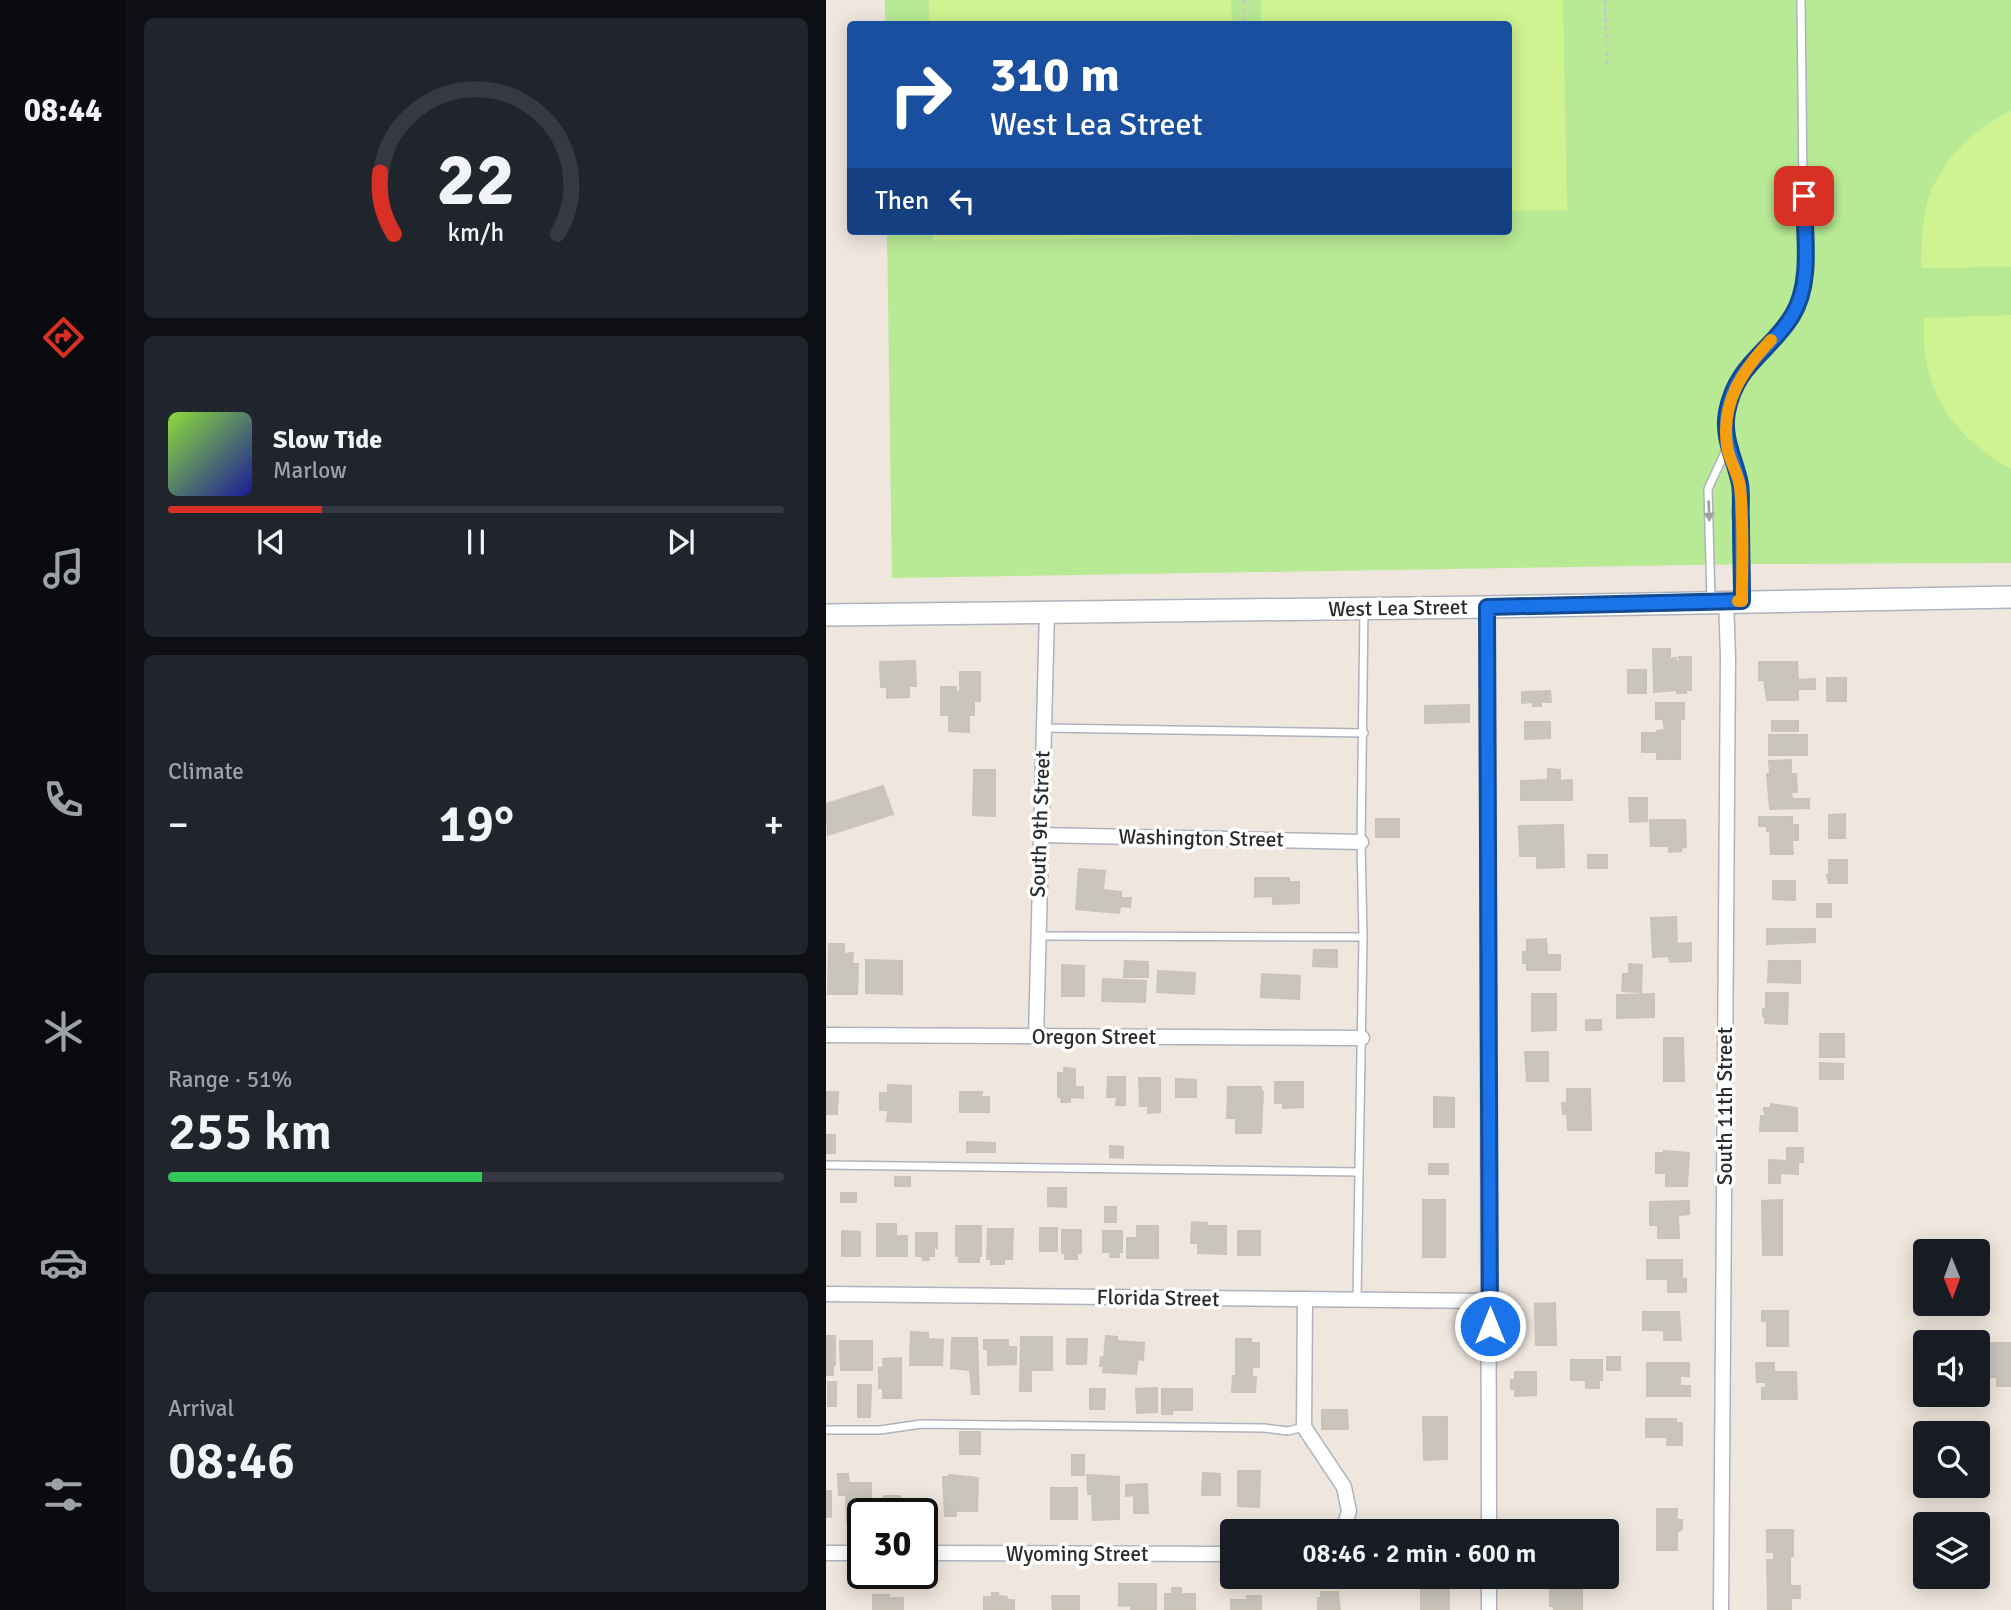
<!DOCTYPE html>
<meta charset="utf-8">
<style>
:root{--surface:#171b24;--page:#20242c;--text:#f1f3f6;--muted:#9ea1a6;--line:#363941;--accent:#d93025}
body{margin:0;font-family:Signika,sans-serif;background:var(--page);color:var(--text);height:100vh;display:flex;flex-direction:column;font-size:26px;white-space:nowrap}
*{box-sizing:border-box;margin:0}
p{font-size:23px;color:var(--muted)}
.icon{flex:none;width:38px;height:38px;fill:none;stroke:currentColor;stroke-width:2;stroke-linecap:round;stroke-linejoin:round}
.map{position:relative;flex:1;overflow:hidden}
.side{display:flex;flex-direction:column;gap:18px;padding:18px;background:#0d0f14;width:700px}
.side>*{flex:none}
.guide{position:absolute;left:21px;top:21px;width:665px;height:214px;border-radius:7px;box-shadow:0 4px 18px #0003;background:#1a4fa0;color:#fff;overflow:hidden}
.needle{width:46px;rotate:179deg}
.fabs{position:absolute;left:1087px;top:1239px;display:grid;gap:14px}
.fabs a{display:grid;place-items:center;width:77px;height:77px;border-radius:7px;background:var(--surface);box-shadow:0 4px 18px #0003;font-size:35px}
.speed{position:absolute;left:21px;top:1498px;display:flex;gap:14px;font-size:35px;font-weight:700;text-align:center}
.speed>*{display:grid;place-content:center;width:91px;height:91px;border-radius:50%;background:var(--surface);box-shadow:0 4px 18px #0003;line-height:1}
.speed .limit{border:4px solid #111;border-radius:10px;background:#fff;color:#111}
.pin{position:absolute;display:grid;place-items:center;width:60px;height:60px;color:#fff;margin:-30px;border-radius:14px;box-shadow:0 4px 10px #0006}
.me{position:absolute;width:77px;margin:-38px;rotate:0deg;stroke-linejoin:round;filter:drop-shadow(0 0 5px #0008)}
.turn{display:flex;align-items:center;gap:24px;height:147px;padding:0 28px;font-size:32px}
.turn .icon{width:91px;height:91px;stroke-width:2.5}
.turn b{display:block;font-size:49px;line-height:60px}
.then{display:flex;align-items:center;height:66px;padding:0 28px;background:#0003;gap:14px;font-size:26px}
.big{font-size:52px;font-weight:600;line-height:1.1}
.side .widget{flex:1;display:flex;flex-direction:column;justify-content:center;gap:10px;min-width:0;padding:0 24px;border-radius:10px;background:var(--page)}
.side .dial{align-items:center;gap:0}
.dial svg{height:182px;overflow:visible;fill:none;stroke:var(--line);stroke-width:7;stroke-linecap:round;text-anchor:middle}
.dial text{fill:var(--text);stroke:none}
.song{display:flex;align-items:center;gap:21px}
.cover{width:84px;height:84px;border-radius:10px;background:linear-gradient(135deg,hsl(90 70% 55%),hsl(240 70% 35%))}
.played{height:7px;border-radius:4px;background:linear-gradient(90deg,var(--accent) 25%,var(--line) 25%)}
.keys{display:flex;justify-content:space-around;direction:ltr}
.heat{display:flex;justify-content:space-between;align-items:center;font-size:38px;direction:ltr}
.charge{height:10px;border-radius:5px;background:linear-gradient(90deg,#34c759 51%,var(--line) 0)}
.trip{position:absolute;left:394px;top:1519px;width:399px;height:70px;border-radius:7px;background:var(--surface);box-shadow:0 4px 18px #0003;font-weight:600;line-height:70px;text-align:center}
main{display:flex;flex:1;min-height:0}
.menu{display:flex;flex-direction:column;width:126px;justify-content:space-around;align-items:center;background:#090b0e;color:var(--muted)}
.menu .icon{width:49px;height:49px}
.menu .current{color:var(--accent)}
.menu b{font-size:32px;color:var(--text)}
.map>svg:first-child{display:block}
.green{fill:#b8ea95}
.pitch{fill:#cff390}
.building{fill:#cac5bc;stroke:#cbc3b7;stroke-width:2}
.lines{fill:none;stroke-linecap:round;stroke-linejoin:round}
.lane-casing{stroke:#aeb2bd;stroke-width:10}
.street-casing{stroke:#aeb2bd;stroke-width:17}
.secondary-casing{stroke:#aeb2bd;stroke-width:24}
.path{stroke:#c8c8c8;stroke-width:2.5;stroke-dasharray:5 3.5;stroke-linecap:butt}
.lane{stroke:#fff;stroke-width:7}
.street{stroke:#fff;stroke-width:14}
.secondary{stroke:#fff;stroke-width:21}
.oneway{fill:#a0a0a0}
.route-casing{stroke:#114b97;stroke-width:18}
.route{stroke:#1a73e8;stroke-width:12}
.slow{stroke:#f59e0b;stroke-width:12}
.labels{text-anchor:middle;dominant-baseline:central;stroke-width:7;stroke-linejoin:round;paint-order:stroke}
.street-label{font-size:21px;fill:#2c2c2c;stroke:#fff}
</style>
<main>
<nav class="menu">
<b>08:44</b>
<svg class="icon current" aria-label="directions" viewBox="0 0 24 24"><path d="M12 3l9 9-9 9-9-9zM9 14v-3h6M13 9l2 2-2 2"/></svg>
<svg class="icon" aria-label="music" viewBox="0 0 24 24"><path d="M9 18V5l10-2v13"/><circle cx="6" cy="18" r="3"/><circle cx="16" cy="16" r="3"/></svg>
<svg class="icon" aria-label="phone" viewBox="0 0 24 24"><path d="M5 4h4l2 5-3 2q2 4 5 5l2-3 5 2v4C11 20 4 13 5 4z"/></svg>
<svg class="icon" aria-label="climate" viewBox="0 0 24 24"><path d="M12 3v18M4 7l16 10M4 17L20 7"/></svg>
<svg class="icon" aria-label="car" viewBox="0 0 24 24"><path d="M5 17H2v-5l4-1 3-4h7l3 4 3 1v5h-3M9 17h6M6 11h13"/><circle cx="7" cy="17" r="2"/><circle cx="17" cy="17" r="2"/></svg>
<svg class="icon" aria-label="filters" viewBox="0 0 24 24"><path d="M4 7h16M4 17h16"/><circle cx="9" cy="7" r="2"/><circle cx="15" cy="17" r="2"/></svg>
</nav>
<section class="side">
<div class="widget dial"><svg viewBox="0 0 100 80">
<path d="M14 69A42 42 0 1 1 86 69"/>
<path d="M14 69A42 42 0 0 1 8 42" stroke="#d93025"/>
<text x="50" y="56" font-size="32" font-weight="700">22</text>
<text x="50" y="72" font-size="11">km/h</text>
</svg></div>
<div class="widget">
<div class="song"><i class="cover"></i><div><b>Slow Tide</b><p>Marlow</p></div></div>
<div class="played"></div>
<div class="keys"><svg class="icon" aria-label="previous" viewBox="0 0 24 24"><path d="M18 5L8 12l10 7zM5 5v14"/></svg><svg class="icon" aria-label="pause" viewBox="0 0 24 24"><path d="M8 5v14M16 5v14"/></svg><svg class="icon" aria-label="next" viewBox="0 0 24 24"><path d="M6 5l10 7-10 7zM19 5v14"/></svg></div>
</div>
<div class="widget"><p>Climate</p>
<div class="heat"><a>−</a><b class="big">19°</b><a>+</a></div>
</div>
<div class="widget"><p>Range · 51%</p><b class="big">255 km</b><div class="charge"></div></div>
<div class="widget"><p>Arrival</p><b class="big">08:46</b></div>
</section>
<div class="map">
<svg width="1185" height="1610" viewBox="0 0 1185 1610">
<rect width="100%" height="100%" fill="#efe7de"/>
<polygon class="green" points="59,0 1185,0 1185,563 933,564 66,578 61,231 682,231 682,24 59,24"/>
<g class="pitch">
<polygon points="103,0 405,0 406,24 103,24"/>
<polygon points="435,0 737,0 741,210 683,211 682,24 435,24"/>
<path d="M1185 111V267L1095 268C1096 248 1095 227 1100 208 1109 166 1147 128 1185 111Z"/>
<polygon points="107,231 409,231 409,236 107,241"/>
<path d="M1185 315V469C1124 434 1094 389 1098 318Z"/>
</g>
<g class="building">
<polygon points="827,649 844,649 844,659 850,658 850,661 854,661 853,657 865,657 865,690 860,690 860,693 851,693 851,690 828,692"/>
<polygon points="89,661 90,686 83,686 83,697 61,698 61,687 55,687 54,662"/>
<polygon points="933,662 971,662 972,680 989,679 989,689 972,689 972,700 941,700 938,680 933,680"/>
<rect x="802" y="670" width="18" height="23"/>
<polygon points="134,672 154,672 154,701 148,701 148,715 143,715 143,732 123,731 123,715 115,715 115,687 130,687 129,691 134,692"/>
<rect x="1001" y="678" width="19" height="23"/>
<polygon points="724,691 725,702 715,702 715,706 707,706 707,702 696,703 696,692"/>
<polygon points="830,703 858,703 858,719 854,719 854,759 831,759 831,752 816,752 816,733 831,733 831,731 839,730 837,719 830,719"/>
<polygon points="643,705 643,722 599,723 599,706"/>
<rect x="946" y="721" width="26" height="10"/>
<polygon points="699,722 724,722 724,738 699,739"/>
<rect x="943" y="735" width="38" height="20"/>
<polygon points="965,760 965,774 970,774 971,792 965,792 966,799 983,799 983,808 944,809 941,774 944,774 943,761"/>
<polygon points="722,769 734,770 734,781 746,780 746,800 695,800 695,781 722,780"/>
<polygon points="148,770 169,770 169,816 147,815"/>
<polygon points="57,786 67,814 2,835 0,804"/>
<polygon points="803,798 821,798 821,821 804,822"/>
<polygon points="1019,814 1019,838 1003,838 1003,815"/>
<polygon points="933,817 966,817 966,825 972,825 972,840 966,840 967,854 945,854 944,831 941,831 941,826 933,826"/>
<rect x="550" y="819" width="23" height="18"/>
<polygon points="824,820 859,820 860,847 855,848 855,851 843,852 843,846 825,846"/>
<polygon points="737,825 738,867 711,868 711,856 694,856 693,826"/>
<rect x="762" y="855" width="19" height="13"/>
<polygon points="1003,860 1021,860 1021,883 1003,883 1001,875 1003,875"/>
<polygon points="253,869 279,871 277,890 295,892 295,898 305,898 304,907 294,906 293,913 250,909"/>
<polygon points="429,878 463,878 463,882 473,882 473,903 447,904 447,896 429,897"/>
<polygon points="947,881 969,881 969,900 947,899"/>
<rect x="991" y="904" width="14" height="13"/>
<polygon points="850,917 851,944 865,943 865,961 844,962 843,956 827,957 825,918"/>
<polygon points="941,929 989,929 989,942 941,944"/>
<polygon points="720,939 721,955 734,955 734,970 701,970 701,963 697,963 697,952 701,952 701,940"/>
<polygon points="3,944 18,944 18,954 27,953 26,964 32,964 31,994 2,994"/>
<polygon points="488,950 511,950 511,967 487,966"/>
<polygon points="40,960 76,961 76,994 40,993"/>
<polygon points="299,961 322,962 322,977 298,977"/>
<polygon points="943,961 974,961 974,983 942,982"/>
<polygon points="803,964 816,965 815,992 796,991 797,974 803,974"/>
<polygon points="236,965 258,966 258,996 236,996"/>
<polygon points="332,971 369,973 368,994 331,992"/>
<polygon points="436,974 474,976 473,999 435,997"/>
<polygon points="277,979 320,981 319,1002 276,1001"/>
<polygon points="940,993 962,993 961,1024 939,1023 939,1016 937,1016 937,1009 940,1009"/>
<polygon points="706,994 730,994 730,1030 706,1031"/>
<polygon points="828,994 828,1017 791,1018 791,995"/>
<rect x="760" y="1020" width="15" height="10"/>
<rect x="994" y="1034" width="24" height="23"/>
<polygon points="838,1038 857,1038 858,1081 838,1081"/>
<polygon points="699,1052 722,1052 722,1081 701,1081"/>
<polygon points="994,1063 1017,1064 1017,1079 994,1079"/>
<polygon points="238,1068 249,1069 249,1087 257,1087 257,1098 244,1097 244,1102 235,1102 236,1097 232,1097 232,1073 238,1073"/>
<polygon points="282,1077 299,1077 299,1105 290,1105 291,1097 281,1097"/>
<polygon points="313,1078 334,1078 334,1112 322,1113 322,1106 314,1106"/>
<polygon points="350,1079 370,1080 370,1097 350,1097"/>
<polygon points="449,1082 477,1082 477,1107 457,1108 457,1103 449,1103"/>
<polygon points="62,1085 85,1086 85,1122 61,1121 62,1110 54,1110 54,1093 62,1093"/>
<polygon points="402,1087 435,1087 435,1092 437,1092 435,1133 410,1133 410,1118 401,1118"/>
<polygon points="741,1089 764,1089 765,1130 742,1130 741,1114 737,1114 736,1103 741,1103"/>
<polygon points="0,1092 12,1092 11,1114 0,1114"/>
<polygon points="134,1092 156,1092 155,1097 163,1097 163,1112 134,1112"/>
<polygon points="608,1097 628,1098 628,1127 608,1127"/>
<polygon points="945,1104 971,1108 971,1131 934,1131 935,1116 939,1116 938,1108 945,1108"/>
<rect x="0" y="1135" width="9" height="18"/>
<polygon points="141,1142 169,1143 169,1152 141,1152"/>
<polygon points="284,1146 297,1147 297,1158 284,1157"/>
<polygon points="961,1148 977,1148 977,1162 972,1162 972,1174 954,1173 954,1183 943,1183 943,1160 961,1161"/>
<polygon points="838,1151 863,1153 861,1186 840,1186 840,1173 830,1173 830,1153 838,1153"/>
<rect x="603" y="1164" width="19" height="10"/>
<rect x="69" y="1177" width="15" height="9"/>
<polygon points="222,1188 240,1188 240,1207 222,1206"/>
<rect x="15" y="1193" width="15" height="9"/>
<rect x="597" y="1200" width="22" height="57"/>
<polygon points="956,1200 956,1255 937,1255 936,1201"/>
<polygon points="863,1201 863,1214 852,1215 853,1238 832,1238 832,1225 824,1225 824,1202"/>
<rect x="279" y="1207" width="11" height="15"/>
<polygon points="366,1222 381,1223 381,1226 400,1226 400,1254 372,1253 372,1243 365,1243"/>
<polygon points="51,1224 70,1224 70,1236 81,1236 81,1256 51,1256"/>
<polygon points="130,1226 155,1226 155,1256 153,1256 153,1262 133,1262 133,1256 130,1256"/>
<polygon points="311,1226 332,1226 332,1258 301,1258 301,1238 311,1238"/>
<rect x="214" y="1228" width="17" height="23"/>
<polygon points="162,1229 187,1229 186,1259 178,1259 178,1264 165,1264 165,1259 161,1259"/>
<polygon points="236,1230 255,1230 255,1253 251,1253 251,1259 239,1259 239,1253 236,1253"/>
<polygon points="16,1231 34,1232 34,1256 16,1256"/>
<polygon points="277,1231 296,1231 296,1252 293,1252 293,1257 284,1257 284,1252 277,1252"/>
<rect x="412" y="1231" width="22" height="24"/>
<polygon points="90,1233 111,1233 111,1248 108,1247 108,1256 102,1256 103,1260 97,1260 96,1256 90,1256"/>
<polygon points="821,1260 856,1260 856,1279 860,1279 860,1292 842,1292 842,1279 821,1279"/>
<polygon points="729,1303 730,1345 710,1345 709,1304"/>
<polygon points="936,1311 962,1311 962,1346 941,1346 941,1321 936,1321"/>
<polygon points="817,1312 853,1312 855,1340 838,1340 838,1330 817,1330"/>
<polygon points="85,1332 102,1333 102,1339 117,1340 116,1365 84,1365"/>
<polygon points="0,1336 9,1336 9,1365 7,1365 7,1375 0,1375"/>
<polygon points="280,1336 291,1337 291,1341 318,1343 317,1360 312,1359 310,1374 277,1372 278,1366 274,1366 275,1357 278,1358"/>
<polygon points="195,1337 226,1337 226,1370 205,1370 205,1391 194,1391"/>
<polygon points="126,1338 151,1338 153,1394 146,1394 144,1370 125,1368"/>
<polygon points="241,1339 261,1339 260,1364 241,1364"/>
<polygon points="410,1339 425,1339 425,1343 433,1343 433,1367 426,1367 426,1377 430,1377 429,1392 406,1392 407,1376 410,1376"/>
<polygon points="158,1340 182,1340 182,1347 190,1347 190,1364 162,1365 162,1349 158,1349"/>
<polygon points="14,1341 46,1341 46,1370 15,1370"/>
<polygon points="1152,1343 1185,1343 1185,1386 1171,1386 1171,1377 1152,1377"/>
<rect x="781" y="1357" width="13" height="13"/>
<polygon points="75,1358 75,1398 57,1398 57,1388 53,1388 53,1368 57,1368 57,1359"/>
<polygon points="745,1360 776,1360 776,1380 773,1380 773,1388 760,1388 760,1380 745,1380"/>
<polygon points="821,1363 863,1363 863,1376 854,1376 854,1386 864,1386 864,1396 821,1396"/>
<polygon points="930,1363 948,1363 948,1372 970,1372 971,1399 936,1399 936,1388 940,1388 940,1382 931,1382"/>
<polygon points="689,1372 710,1372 710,1395 689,1396 689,1389 685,1389 685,1380 689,1380"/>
<rect x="2" y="1382" width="8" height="24"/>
<polygon points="32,1385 45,1385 44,1417 32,1417"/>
<polygon points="331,1388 331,1412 311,1413 310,1389"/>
<polygon points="264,1389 279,1389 278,1409 264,1409"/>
<polygon points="336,1389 366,1389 366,1410 346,1410 346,1414 336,1414"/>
<polygon points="496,1410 521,1410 522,1429 496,1429"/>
<polygon points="597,1417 621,1417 621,1459 598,1460"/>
<polygon points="820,1419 850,1419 850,1423 856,1423 856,1445 841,1445 841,1437 820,1437"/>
<rect x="134" y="1432" width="20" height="22"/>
<rect x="246" y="1455" width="12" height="20"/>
<polygon points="412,1471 434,1471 433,1507 412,1506"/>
<polygon points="377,1473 394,1474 394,1495 376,1495"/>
<polygon points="12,1474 22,1474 23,1483 45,1483 45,1514 37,1514 37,1522 21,1522 20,1495 13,1495"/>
<polygon points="123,1475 152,1478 151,1511 130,1511 130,1516 119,1516 117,1477 123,1477"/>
<polygon points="261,1475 293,1477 293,1519 267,1520 266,1494 262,1494"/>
<polygon points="321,1484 322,1513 308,1513 308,1495 300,1496 300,1485"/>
<rect x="225" y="1488" width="26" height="31"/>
<rect x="0" y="1491" width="5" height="26"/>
<rect x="58" y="1496" width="16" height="15"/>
<polygon points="831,1509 851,1509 851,1520 856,1520 856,1530 851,1531 851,1550 831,1550"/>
<rect x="591" y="1524" width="33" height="7"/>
<polygon points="941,1530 967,1530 967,1556 964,1556 964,1586 974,1586 974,1598 965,1598 965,1610 942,1610 941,1560 948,1560 948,1552 941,1552"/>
<polygon points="724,1577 750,1577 750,1587 756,1587 756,1610 728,1610 728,1606 724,1606"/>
<polygon points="293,1584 330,1584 330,1610 305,1610 305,1605 293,1606"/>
<polygon points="623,1585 623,1610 595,1610 595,1586"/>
<polygon points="346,1588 355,1588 355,1594 369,1594 369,1610 339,1610 339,1594 346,1594"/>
<polygon points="495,1592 512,1592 514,1610 492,1610 492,1598 495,1598"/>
<polygon points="166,1593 172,1593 172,1596 181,1597 181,1600 188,1600 188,1610 158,1610 158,1597 166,1597"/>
<polygon points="47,1595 63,1595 63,1598 77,1598 77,1610 47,1610"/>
<polygon points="226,1596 253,1596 253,1610 227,1610"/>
<polygon points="421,1596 435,1596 435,1610 405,1610 405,1600 421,1600"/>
</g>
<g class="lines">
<g class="lane-casing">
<g id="lane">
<polyline points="885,600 882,489 901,448"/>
<polyline points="916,600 914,485 901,447 901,413 907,390 923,363 966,316 978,280 975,0"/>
<polyline points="218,728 538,733"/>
<polyline points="212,936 537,937 535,842 538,609"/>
<polyline points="0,1165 533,1172 537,937"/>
<polyline points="531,1299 533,1172"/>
<polyline points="0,1430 54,1430 95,1424 438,1428 462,1431 478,1427"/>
</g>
</g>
<g class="street-casing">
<g id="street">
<polyline points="661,607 663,1531"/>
<polyline points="214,835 535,842"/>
<polyline points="0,1035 536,1038"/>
<polyline points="210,1037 221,611"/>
<polyline points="0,1294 664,1301"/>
<polyline points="479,1299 478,1427 518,1487 523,1511 517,1531"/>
<polyline points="0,1553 37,1553"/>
<polyline points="96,1553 406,1554"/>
<polyline points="663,1610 663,1577"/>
<polyline points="895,1610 902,656 900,601"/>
</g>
</g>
<g class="secondary-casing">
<polyline id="secondary" points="0,615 661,607 1185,597"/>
</g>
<g class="path">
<polyline points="418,0 419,24"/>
<polyline points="779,0 781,69"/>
</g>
<use href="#lane" class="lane"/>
<use href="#street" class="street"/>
<use href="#secondary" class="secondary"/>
</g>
<defs><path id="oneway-solid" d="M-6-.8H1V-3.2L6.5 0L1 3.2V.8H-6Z" transform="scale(1.75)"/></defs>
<use class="oneway" href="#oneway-solid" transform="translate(883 511) rotate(88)"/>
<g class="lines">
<g class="route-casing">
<path id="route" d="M664 1326 661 607 916 601C916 574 915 548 915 521 914 509 916 496 914 484 909 459 896 438 901 412 910 364 943 353 966 316 987 282 978 235 978 196"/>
</g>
<use href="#route" class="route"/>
<path class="slow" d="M912 601H916C916 564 918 524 914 487 912 473 903 460 901 446 895 402 916 371 945 340"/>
</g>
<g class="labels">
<g class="street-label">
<text transform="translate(572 608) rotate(-1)">West Lea Street</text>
<text transform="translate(214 824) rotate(-88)">South 9th Street</text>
<text transform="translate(375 838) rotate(1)">Washington Street</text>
<text x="268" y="1037">Oregon Street</text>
<text transform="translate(899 1106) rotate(-90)">South 11th Street</text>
<text transform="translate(332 1298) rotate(1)">Florida Street</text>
<text x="251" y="1554">Wyoming Street</text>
</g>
</g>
</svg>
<div class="fabs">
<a><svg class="needle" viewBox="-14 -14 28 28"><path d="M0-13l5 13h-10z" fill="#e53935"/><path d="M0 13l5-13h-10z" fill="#9ea1a6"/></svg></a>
<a><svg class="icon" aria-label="sound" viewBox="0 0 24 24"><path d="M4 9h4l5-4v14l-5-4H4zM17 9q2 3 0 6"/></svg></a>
<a><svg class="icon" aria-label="search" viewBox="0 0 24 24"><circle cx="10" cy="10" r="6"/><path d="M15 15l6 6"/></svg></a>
<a><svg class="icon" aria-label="layers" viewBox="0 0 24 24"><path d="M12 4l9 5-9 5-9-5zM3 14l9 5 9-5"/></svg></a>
</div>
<div class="speed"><div class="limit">30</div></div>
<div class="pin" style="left:978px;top:196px;background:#d93025"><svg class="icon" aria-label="arrive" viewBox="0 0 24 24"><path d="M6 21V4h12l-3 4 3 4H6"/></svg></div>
<svg class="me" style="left:664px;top:1326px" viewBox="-20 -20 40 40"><circle r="17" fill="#1a73e8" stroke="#fff" stroke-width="3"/><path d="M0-11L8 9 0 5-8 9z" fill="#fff"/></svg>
<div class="trip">08:46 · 2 min · 600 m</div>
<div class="guide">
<div class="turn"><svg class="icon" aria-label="right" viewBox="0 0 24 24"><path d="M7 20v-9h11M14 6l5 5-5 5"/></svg><div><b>310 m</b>West Lea Street</div></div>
<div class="then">Then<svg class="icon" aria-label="left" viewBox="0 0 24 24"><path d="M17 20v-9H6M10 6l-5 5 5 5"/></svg></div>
</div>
</div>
</main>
